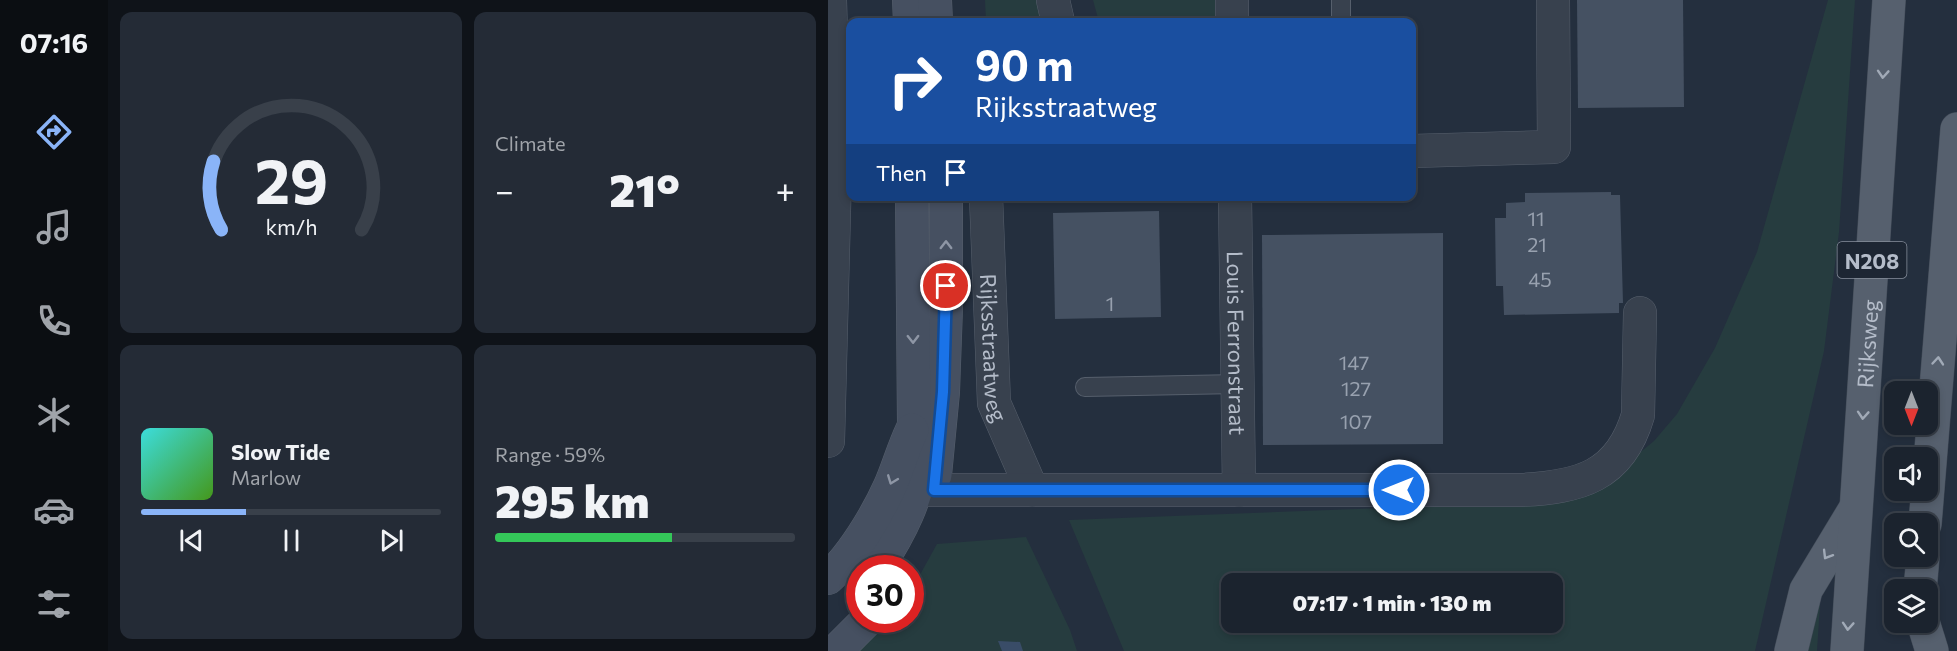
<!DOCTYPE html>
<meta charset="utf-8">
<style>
:root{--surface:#1b232e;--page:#242b36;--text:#f1f3f6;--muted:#a0a4aa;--line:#39404a;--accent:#8ab4f8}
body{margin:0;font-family:Commissioner,sans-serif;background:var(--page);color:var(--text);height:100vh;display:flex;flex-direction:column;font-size:22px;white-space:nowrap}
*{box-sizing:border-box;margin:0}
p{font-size:20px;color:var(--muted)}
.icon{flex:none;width:33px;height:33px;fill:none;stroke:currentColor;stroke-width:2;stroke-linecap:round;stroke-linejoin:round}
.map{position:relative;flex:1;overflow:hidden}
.sheet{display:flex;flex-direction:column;gap:12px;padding:12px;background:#0f1319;width:720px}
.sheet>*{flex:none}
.guide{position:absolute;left:18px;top:18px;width:570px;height:183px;border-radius:12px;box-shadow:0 3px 9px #0003,0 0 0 2px var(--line);background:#1a4fa0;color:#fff;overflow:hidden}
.needle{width:39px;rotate:180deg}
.buttons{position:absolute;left:1056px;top:381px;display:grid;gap:12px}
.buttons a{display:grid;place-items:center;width:54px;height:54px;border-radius:12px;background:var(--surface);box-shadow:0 3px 9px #0003,0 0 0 2px var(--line);font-size:30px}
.speed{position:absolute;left:18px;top:555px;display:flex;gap:12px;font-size:30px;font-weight:700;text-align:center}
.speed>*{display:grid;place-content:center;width:78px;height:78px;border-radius:50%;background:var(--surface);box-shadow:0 3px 9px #0003,0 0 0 2px var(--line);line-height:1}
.speed .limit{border:9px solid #d22;background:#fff;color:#111}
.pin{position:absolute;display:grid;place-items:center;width:51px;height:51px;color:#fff;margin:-26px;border:3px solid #fff;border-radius:50%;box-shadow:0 2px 6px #0007}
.me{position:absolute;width:66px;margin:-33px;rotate:270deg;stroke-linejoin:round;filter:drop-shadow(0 0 4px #0008)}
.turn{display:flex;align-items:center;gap:21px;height:126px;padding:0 30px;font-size:27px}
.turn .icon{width:78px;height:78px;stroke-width:2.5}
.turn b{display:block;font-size:42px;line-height:51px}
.then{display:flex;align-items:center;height:57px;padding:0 30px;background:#0003;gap:12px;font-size:22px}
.big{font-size:45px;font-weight:800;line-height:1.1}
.sheet .card{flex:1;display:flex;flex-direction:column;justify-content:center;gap:9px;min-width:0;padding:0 21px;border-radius:12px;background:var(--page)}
.sheet .dial{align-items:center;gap:0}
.dial svg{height:156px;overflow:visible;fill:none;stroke:var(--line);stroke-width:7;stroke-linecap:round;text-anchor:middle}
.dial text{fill:var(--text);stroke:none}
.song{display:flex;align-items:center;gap:18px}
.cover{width:72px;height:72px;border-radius:9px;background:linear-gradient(135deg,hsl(180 70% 55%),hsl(100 70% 35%))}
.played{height:6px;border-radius:3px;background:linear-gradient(90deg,var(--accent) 35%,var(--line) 35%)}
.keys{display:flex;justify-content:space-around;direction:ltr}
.heat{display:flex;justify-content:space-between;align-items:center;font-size:33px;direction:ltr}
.charge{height:9px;border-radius:4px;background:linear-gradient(90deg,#34c759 59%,var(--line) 0)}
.sheet .tiles{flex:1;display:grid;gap:12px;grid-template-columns:repeat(2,1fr)}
.trip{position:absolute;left:393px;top:573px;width:342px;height:60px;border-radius:12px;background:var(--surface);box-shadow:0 3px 9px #0003,0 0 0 2px var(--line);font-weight:800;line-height:60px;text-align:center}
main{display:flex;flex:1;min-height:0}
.menu{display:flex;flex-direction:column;width:108px;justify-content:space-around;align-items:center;background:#0b0e12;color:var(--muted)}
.menu .icon{width:42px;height:42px}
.menu .current{color:var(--accent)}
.menu b{font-size:27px;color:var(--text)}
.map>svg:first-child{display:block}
.green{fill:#263c3f;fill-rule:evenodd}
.water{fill:#394c67}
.building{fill:#455162}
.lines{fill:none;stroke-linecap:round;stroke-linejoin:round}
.lane-casing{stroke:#565f6c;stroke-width:20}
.street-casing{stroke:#565f6c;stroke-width:34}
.secondary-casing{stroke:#565f6c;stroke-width:34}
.primary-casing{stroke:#414a57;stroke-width:34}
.lane{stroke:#38414e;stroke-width:18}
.street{stroke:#38414e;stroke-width:33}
.secondary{stroke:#465061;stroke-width:33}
.primary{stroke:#56606e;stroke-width:33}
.oneway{stroke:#a1aab7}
.oneway2{stroke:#8e96a5}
.route-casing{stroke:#114b97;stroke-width:15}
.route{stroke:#1a73e8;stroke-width:10}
.labels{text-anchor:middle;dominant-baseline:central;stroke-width:6;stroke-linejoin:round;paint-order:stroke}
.number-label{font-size:20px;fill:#98a1af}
.shield{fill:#1d2633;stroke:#878f9c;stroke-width:1.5}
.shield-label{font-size:21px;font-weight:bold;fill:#b4bcc9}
.street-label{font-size:22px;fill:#b4bcc9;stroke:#1d2633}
</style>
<main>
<nav class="menu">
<b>07:16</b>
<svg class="icon current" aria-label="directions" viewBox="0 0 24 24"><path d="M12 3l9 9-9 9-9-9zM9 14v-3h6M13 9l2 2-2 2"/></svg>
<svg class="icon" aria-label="music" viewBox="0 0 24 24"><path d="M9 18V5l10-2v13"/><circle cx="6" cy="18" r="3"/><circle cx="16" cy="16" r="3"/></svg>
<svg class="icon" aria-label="phone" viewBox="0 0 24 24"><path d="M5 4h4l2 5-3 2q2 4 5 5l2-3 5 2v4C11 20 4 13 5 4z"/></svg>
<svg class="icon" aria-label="climate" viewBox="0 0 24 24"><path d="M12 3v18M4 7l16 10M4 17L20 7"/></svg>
<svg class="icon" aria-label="car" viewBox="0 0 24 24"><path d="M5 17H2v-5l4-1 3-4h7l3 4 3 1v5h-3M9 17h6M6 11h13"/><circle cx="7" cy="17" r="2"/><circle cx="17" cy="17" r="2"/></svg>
<svg class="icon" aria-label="filters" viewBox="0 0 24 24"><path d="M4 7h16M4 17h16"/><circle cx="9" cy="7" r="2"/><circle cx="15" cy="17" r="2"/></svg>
</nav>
<section class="sheet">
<div class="tiles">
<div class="card dial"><svg viewBox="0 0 100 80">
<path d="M14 69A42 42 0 1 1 86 69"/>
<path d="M14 69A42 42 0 0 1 10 34" stroke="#8ab4f8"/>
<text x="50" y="56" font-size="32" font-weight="700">29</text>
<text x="50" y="72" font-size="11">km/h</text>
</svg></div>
<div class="card"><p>Climate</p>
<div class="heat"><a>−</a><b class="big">21°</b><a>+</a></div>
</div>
<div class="card">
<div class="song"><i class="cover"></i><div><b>Slow Tide</b><p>Marlow</p></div></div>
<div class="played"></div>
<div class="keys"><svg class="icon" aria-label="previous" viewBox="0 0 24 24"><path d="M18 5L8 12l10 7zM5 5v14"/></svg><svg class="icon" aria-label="pause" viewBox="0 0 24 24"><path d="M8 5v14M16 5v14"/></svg><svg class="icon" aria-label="next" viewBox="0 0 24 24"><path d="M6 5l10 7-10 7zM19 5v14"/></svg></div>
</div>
<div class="card"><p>Range · 59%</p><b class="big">295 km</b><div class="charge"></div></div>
</div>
</section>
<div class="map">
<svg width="1129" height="651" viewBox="0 0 1129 651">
<rect width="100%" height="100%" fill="#242f3e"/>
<g class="green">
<polygon points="157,0 212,0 218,22 158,22"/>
<polygon points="265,0 389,0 389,22 271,22"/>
<path d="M1000 0H1027L1011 232 996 351 927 651H296L241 520 634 505 787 473 826 441 849 414 887 348 929 252ZM404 584H724V622H404Z"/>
<polygon points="198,537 242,630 249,651 26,651 58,620 82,620 83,591 109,544"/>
<polygon points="982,605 992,605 989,651 971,651"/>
</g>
<polygon class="water" points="170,641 192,642 195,651 174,651"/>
<g class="building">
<polygon points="749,0 855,0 856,107 750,108"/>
<polygon points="783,192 783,195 792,195 795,303 791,303 791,313 676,315 675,286 668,286 667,218 678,218 678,203 697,202 697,193"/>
<polygon points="331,211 333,317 227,319 225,213"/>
<polygon points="615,233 615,444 435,445 434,235"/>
</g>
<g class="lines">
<g class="lane-casing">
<g id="lane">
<polyline points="513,0 513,22"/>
<polyline points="257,387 410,384"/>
</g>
</g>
<g class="street-casing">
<g id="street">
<polyline points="225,0 230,22"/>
<polyline points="404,0 404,22"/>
<polyline points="584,151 726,147 725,0"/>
<path id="s1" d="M158 196 166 403 204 490"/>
<path id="s2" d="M407 196 411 490"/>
<polyline points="0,441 7,173 2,0"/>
<path d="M88 490H693C751 487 792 477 810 415L812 313"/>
</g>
</g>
<g class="secondary-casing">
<g id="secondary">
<polyline points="81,0 82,22"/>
<polyline points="107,0 108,22"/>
<polyline points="107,475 115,392 118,308 118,196"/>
<path d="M49 568C70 536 94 493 93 453 93 444 89 434 86 426L84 196"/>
<path d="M0 578C24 557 49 515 62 486 70 468 75 449 84 430"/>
<polyline points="8,651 39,620"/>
</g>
</g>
<g class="primary-casing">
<g id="primary">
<polyline points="1097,524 1129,129"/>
<polyline points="1092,590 1095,556"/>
<polyline points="1095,622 1104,651"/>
<polyline points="963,651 978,590 1027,509"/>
<path id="s3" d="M1019 651 1061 0"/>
</g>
</g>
<use href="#lane" class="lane"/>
<use href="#street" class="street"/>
<use href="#secondary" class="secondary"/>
<use href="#primary" class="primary"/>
</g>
<defs><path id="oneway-chevron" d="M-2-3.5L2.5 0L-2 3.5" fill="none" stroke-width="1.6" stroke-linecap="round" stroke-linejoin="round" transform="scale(1.5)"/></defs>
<g class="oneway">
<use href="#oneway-chevron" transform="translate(1055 74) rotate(94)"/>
<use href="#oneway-chevron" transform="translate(1110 361) rotate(-85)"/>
<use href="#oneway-chevron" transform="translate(1035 415) rotate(94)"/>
<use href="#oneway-chevron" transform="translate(999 555) rotate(121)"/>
<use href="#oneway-chevron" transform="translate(1020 626) rotate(94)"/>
</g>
<g class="oneway2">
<use href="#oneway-chevron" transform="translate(118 245) rotate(-90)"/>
<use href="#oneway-chevron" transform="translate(85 339) rotate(89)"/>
<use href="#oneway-chevron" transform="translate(64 480) rotate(111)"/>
</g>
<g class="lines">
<g class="route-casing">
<polyline id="route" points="118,286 115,392 106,490 571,490"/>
</g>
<use href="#route" class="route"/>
</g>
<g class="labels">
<g class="number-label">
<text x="708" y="218">11</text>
<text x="709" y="244">21</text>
<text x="712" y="279">45</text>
<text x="282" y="303">1</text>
<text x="526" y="362">147</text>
<text x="528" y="388">127</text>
<text x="528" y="421">107</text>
</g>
<rect class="shield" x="1009.5" y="242" width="69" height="36" rx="4.5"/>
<g class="shield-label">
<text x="1044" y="260">N208</text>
</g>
<g class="street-label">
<text stroke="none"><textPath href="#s2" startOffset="147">Louis Ferronstraat</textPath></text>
<text stroke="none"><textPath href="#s3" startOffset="308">Rijksweg</textPath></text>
<text stroke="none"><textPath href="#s1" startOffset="152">Rijksstraatweg</textPath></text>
</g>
</g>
</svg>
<div class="buttons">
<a><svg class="needle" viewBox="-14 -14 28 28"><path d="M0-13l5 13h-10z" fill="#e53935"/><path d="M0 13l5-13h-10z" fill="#a0a4aa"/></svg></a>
<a><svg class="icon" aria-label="sound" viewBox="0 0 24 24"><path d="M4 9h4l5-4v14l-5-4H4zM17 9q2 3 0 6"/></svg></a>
<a><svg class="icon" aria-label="search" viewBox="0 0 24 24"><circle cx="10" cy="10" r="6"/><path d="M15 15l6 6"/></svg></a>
<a><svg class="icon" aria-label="layers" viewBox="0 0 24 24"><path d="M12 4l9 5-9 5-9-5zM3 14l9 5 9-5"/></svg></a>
</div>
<div class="speed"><div class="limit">30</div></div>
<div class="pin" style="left:118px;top:286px;background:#d93025"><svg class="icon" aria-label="arrive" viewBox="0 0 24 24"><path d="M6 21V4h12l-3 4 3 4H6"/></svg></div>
<svg class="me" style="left:571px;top:490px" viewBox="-20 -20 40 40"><circle r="17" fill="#1a73e8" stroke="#fff" stroke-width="3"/><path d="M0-11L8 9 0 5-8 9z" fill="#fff"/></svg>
<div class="trip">07:17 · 1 min · 130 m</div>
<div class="guide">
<div class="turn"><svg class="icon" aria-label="right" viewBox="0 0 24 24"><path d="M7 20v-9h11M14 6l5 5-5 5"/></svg><div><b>90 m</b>Rijksstraatweg</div></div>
<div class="then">Then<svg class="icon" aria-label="arrive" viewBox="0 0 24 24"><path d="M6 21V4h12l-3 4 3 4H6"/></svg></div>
</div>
</div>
</main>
